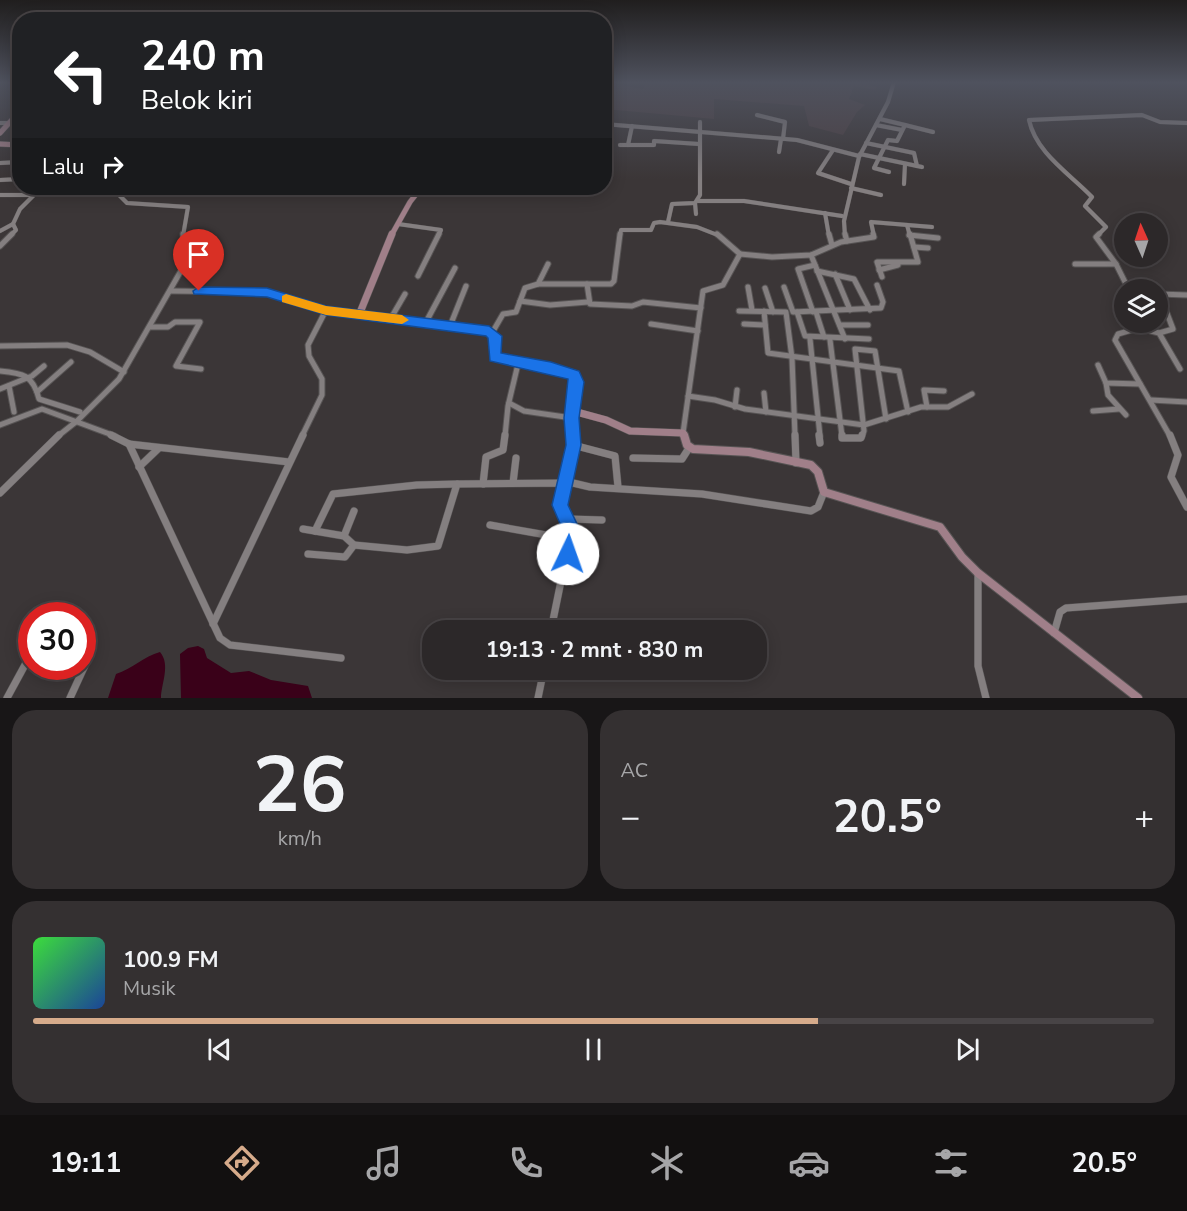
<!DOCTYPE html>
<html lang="id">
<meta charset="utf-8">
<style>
:root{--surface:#2c2829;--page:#343031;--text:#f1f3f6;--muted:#a6a6a8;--line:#484446;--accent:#d6ab8b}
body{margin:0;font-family:"Nunito Sans",sans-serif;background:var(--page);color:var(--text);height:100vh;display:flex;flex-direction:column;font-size:22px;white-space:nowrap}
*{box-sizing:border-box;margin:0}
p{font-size:20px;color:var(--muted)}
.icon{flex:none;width:33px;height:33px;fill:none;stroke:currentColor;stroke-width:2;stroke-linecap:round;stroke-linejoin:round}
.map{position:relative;height:698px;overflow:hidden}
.details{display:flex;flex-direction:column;gap:12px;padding:12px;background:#181617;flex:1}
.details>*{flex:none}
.banner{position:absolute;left:12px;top:12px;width:600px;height:183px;border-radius:24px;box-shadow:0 3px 15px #0003,0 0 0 2px var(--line);background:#202124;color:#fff;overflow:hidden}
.needle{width:39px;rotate:357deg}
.buttons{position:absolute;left:1114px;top:213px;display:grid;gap:12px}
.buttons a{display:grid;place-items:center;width:54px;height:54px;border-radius:50%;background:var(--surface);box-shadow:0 3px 15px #0003,0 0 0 2px var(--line);font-size:30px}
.speed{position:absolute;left:18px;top:602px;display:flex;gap:12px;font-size:30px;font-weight:700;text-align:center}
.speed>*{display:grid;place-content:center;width:78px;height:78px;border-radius:50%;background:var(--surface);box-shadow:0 3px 15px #0003,0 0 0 2px var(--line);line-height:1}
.speed .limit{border:9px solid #d22;background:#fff;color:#111}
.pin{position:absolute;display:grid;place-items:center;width:51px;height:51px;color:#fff;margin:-62px -26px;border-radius:50% 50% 50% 0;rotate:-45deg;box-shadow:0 0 6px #0007}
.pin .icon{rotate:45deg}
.me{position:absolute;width:66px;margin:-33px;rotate:3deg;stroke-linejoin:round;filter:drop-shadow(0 0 4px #0008)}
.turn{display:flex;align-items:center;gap:21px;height:126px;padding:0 30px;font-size:27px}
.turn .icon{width:78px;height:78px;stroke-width:2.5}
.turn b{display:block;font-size:42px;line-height:51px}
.then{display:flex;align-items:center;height:57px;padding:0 30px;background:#0003;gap:12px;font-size:22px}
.big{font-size:45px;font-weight:700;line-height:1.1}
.details .card{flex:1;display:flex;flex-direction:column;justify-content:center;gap:9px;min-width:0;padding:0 21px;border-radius:24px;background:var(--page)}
.details .dial{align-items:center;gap:0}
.dial b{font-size:78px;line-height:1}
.song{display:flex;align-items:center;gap:18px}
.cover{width:72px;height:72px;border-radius:9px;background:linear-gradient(135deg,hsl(120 70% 55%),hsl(220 70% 35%))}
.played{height:6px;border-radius:3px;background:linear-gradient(90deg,var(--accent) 70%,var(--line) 70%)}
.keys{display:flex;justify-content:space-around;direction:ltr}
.heat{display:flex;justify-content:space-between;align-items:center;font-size:33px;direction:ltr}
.details .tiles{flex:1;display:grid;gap:12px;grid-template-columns:1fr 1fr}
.card:last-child{grid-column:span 2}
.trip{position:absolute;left:422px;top:620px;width:345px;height:60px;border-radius:24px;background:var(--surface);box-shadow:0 3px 15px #0003,0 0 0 2px var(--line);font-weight:700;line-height:60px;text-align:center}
.menu{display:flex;height:96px;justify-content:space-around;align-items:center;background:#121010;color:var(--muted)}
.menu .icon{width:42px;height:42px}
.menu .active{color:var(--accent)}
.menu b{font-size:27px;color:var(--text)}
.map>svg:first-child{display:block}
.built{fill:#4a3e41}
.water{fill:#3a0119}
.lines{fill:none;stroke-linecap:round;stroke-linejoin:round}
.street-far2-casing{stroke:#575454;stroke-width:4.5}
.street-far1-casing{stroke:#575454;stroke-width:7}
.street-casing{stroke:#575454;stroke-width:8}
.secondary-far2-casing{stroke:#575454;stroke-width:6}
.secondary-far1-casing{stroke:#575454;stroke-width:8}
.secondary-casing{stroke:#575454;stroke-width:10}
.street-far2{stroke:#847f80;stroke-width:4}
.street-far1{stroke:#847f80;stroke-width:5}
.street{stroke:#847f80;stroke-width:7}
.secondary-far2{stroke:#a07f89;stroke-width:5}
.secondary-far1{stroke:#a07f89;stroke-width:7}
.secondary{stroke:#a07f89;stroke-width:8}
.route{fill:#1a73e8;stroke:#114b97;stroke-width:1.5}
.slow{fill:#f59e0b}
</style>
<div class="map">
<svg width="1187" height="698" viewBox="0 0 1187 698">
<rect width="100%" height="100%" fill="#3b3637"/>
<polygon class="built" points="604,82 643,89 646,82 868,82 867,84 877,87 875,90 854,86 849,99 865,105 857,112 843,135 809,126 804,106 714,99 714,119 605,109"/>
<g class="water">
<polygon points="198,646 204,649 207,658 231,673 249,671 271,680 308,686 312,698 181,698 180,654 188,648"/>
<path d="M160 652C171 665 161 684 161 698H108L116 674C132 669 144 656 160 652Z"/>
</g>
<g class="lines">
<g class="street-far2-casing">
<g id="street-far2">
<polyline points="757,115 785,122 783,139"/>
<polyline points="880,119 905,125"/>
<polyline points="0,123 7,123"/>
<polyline points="604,124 797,140 859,156"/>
<polyline points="876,125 902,130"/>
<polyline points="866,143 914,153 917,166"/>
<polyline points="620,145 654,145 654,141 699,144"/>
<polyline points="628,145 632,126"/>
<polyline points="833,150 818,173 851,184"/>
<polyline points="779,152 781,139"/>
<polyline points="860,154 922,167"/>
<polyline points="0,163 20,162"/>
<polyline points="889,172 874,168 888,140 897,141 905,125 933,132"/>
<polyline points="0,180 20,179"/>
<polyline points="904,184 905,164"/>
<polyline points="47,188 56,188"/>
<polyline points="120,188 118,194 127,203 188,207 183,236"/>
<polyline points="851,188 881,195"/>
<polyline points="0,195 32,195"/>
<polyline points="698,201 744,201 842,216"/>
<polyline points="695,203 696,214"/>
<polyline points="825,213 829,236"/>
<polyline points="668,222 672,204 695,203 700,195 700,122"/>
<polyline points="398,224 441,230 438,236"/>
<polyline points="907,225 910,236"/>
<polyline points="0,231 13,224"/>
<polyline points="909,235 915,236"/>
<polyline points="10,236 16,230 13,224 20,209 41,188"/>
<polyline points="620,236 621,230 651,230 654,223 660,222 697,227 720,236"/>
<polyline points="845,236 844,221 859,157 888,102 894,82"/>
<polyline points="874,236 871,222 932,227"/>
<path d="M1097 236 1106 227 1085 206 1092 197C1070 174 1036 153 1029 120L1142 115 1160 122 1187 123"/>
</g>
</g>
<g class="street-far1-casing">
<g id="street-far1">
<polyline points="717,234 740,254"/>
<polyline points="829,234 832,245"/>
<polyline points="845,234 847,241"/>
<polyline points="1099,234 1096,237 1116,264 1129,290"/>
<polyline points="909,235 938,238"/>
<polyline points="0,246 12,234"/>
<polyline points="914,247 928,248"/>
<polyline points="811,255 845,339"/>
<polyline points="1075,264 1116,264"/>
<polyline points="879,270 898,265"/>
<polyline points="817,271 854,279 870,310"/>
<polyline points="835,274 850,310"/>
<polyline points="418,276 439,234"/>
<polyline points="882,277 877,262 918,262 910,234"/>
<polyline points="538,284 611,284 614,281 620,234"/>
<polyline points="587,284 590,304 632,306 643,302 701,308"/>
<polyline points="748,287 752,310"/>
<polyline points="784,287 793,312 881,308 883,302 877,285"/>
<polyline points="765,288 773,312"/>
<polyline points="171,291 267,292 321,309 359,315"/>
<polyline points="1158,294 1187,295"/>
<polyline points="520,301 550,305 588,302"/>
<polyline points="739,311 786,312 792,358 795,436"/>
<polyline points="764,311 768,353 899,371 908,412"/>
<polyline points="797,312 805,336 869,339"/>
<polyline points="813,312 798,269 815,265"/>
<polyline points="816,312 824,337"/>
<polyline points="391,318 405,294"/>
<polyline points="426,322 455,268"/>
<polyline points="1140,322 1139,328 1118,334 1115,340 1170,436"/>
<polyline points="651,324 698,331"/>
<polyline points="744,324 765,325"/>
<polyline points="840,325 868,325"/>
<polyline points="450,326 466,286"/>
<polyline points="151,327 168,327 175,322 200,322 176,366 201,369"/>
<polyline points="1139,328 1159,333 1180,369"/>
<polyline points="492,333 503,314 516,312 525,288 538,284 548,264"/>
<polyline points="1159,333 1173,329 1160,295"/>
<polyline points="810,339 820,436"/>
<polyline points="830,340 842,436"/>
<polyline points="0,346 67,345 90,352 124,372"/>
<polyline points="1098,365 1106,383 1140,384"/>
<path d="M0 371C23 373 33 375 39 399L80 412"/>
<polyline points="1106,383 1108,395 1126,415"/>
<polyline points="9,386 14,412"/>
<polyline points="0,389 32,376 44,366"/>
<polyline points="37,392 71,362"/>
<polyline points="764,393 766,412"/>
<polyline points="688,396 715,400 745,409 864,425 921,407 948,407 972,394"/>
<polyline points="1151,400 1187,402"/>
<polyline points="509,403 524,411 572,418"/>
<polyline points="735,407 737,390"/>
<polyline points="927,407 924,390 944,391"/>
<polyline points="573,411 573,436"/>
<polyline points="1093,411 1119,409"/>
<polyline points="0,425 42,409 115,436"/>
<polyline points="683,433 703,291 723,285 740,254 772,257 811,255 841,242 874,237 873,234"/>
<polyline points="58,436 77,421 119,379 190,255 184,248 183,234"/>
<polyline points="302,436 322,395 322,379 309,356 308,345 326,310"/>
<polyline points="505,436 508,406 518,364"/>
<polyline points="862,436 864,431 855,349 875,351 886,419"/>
</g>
</g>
<g class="street-casing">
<g id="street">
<polyline points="111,435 129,444 289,462"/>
<polyline points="795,435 796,463"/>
<polyline points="819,435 820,443"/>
<polyline points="842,435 842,438 861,438 862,435"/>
<polyline points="1170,435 1178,455 1171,477 1187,507"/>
<polyline points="129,444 220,638 230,645 341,658"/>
<polyline points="573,445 615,456 618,487"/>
<polyline points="633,458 682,459 689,448"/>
<polyline points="139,467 159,448"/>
<polyline points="513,483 516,458"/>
<polyline points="483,484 486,457 503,450 505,435"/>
<polyline points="0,493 59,435"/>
<polyline points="568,519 602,520"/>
<polyline points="490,525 569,539"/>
<polyline points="303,529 344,536 354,545"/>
<polyline points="315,531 333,494 417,485 457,484"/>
<polyline points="344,536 354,511"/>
<polyline points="308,554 345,557 354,545 407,550 438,546 457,484 573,483 590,487 702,494 811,511 818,507 824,492"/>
<polyline points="978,573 978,666 986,698"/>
<polyline points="213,624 303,435"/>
<polyline points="551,630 568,547 569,522 560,505 573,435"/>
<polyline points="1054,633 1060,612 1066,608 1187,599"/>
<polyline points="7,698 32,652"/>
<polyline points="70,698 87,661"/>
<polyline points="538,698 544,669"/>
</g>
</g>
<g class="secondary-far2-casing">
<g id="secondary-far2">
<polyline points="0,133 20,111"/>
<polyline points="0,144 20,145"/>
<polyline points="391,236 410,202 421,188"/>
</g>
</g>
<g class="secondary-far1-casing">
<polyline id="secondary-far1" points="392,234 359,315 489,331 495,336 495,357 574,375 577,388 573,411 606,420 630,431 683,433 684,436"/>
</g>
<g class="secondary-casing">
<polyline id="secondary" points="684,435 687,445 693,449 749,452 811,465 818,472 824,492 940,527 962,557 978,573 1138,698"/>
</g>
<use href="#street-far2" class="street-far2"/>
<use href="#street-far1" class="street-far1"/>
<use href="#street" class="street"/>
<use href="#secondary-far2" class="secondary-far2"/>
<use href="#secondary-far1" class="secondary-far1"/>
<use href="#secondary" class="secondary"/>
</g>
<linearGradient id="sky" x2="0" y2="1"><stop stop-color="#201e1e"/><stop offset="0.46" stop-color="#4f525e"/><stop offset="1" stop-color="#4f525e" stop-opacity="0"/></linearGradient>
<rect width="1187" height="179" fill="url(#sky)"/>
<polygon class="route" points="199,287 267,288 326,306 489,326 502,336 501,353 551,362 579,371 584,382 579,418 581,445 568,505 578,526 574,560 568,562 561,560 559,554 561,526 552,505 566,445 564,418 568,379 490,361 488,338 486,336 326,315 267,297 194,294 193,291"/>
<polygon class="slow" points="286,294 326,306 402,315 409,320 402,324 326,315 282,302 282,296"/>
</svg>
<div class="buttons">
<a><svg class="needle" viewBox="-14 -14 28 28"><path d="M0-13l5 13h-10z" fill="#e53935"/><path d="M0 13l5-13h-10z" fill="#a6a6a8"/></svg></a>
<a><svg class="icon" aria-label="layers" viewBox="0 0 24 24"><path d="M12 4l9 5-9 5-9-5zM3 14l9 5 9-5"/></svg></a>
</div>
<div class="speed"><div class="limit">30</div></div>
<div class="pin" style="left:199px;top:291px;background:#d93025"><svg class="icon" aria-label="arrive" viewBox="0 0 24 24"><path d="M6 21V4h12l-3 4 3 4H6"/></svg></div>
<svg class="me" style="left:568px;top:554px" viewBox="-20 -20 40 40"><circle r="19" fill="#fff"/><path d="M0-13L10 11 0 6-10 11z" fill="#1a73e8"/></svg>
<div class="trip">19:13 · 2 mnt · 830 m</div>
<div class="banner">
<div class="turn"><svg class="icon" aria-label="left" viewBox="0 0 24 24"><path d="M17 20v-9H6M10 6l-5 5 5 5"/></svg><div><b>240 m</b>Belok kiri</div></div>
<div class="then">Lalu<svg class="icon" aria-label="right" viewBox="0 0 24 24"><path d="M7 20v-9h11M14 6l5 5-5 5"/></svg></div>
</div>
</div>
<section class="details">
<div class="tiles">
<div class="card dial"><b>26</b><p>km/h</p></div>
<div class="card"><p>AC</p>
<div class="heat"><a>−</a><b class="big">20.5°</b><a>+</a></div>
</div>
<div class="card">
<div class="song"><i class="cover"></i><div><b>100.9 FM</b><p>Musik</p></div></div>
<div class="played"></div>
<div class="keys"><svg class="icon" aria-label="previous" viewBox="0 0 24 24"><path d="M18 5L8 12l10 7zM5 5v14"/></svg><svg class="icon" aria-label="pause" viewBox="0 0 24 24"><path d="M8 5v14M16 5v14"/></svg><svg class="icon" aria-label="next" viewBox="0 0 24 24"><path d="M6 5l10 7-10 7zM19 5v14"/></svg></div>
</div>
</div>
</section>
<nav class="menu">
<b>19:11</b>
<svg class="icon active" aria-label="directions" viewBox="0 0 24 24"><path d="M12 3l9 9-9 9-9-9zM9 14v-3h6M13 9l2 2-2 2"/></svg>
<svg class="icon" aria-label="music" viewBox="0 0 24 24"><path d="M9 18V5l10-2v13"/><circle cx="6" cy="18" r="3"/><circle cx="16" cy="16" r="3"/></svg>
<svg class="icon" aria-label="phone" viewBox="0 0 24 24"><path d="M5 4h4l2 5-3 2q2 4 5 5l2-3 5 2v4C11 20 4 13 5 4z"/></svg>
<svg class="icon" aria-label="climate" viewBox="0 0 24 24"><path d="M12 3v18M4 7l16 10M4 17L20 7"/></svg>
<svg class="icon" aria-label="car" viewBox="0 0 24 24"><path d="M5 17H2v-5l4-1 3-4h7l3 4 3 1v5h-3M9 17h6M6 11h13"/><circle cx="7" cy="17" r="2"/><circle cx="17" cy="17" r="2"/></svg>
<svg class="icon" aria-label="filters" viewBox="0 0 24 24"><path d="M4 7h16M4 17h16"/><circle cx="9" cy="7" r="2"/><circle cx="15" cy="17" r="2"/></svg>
<b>20.5°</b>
</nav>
